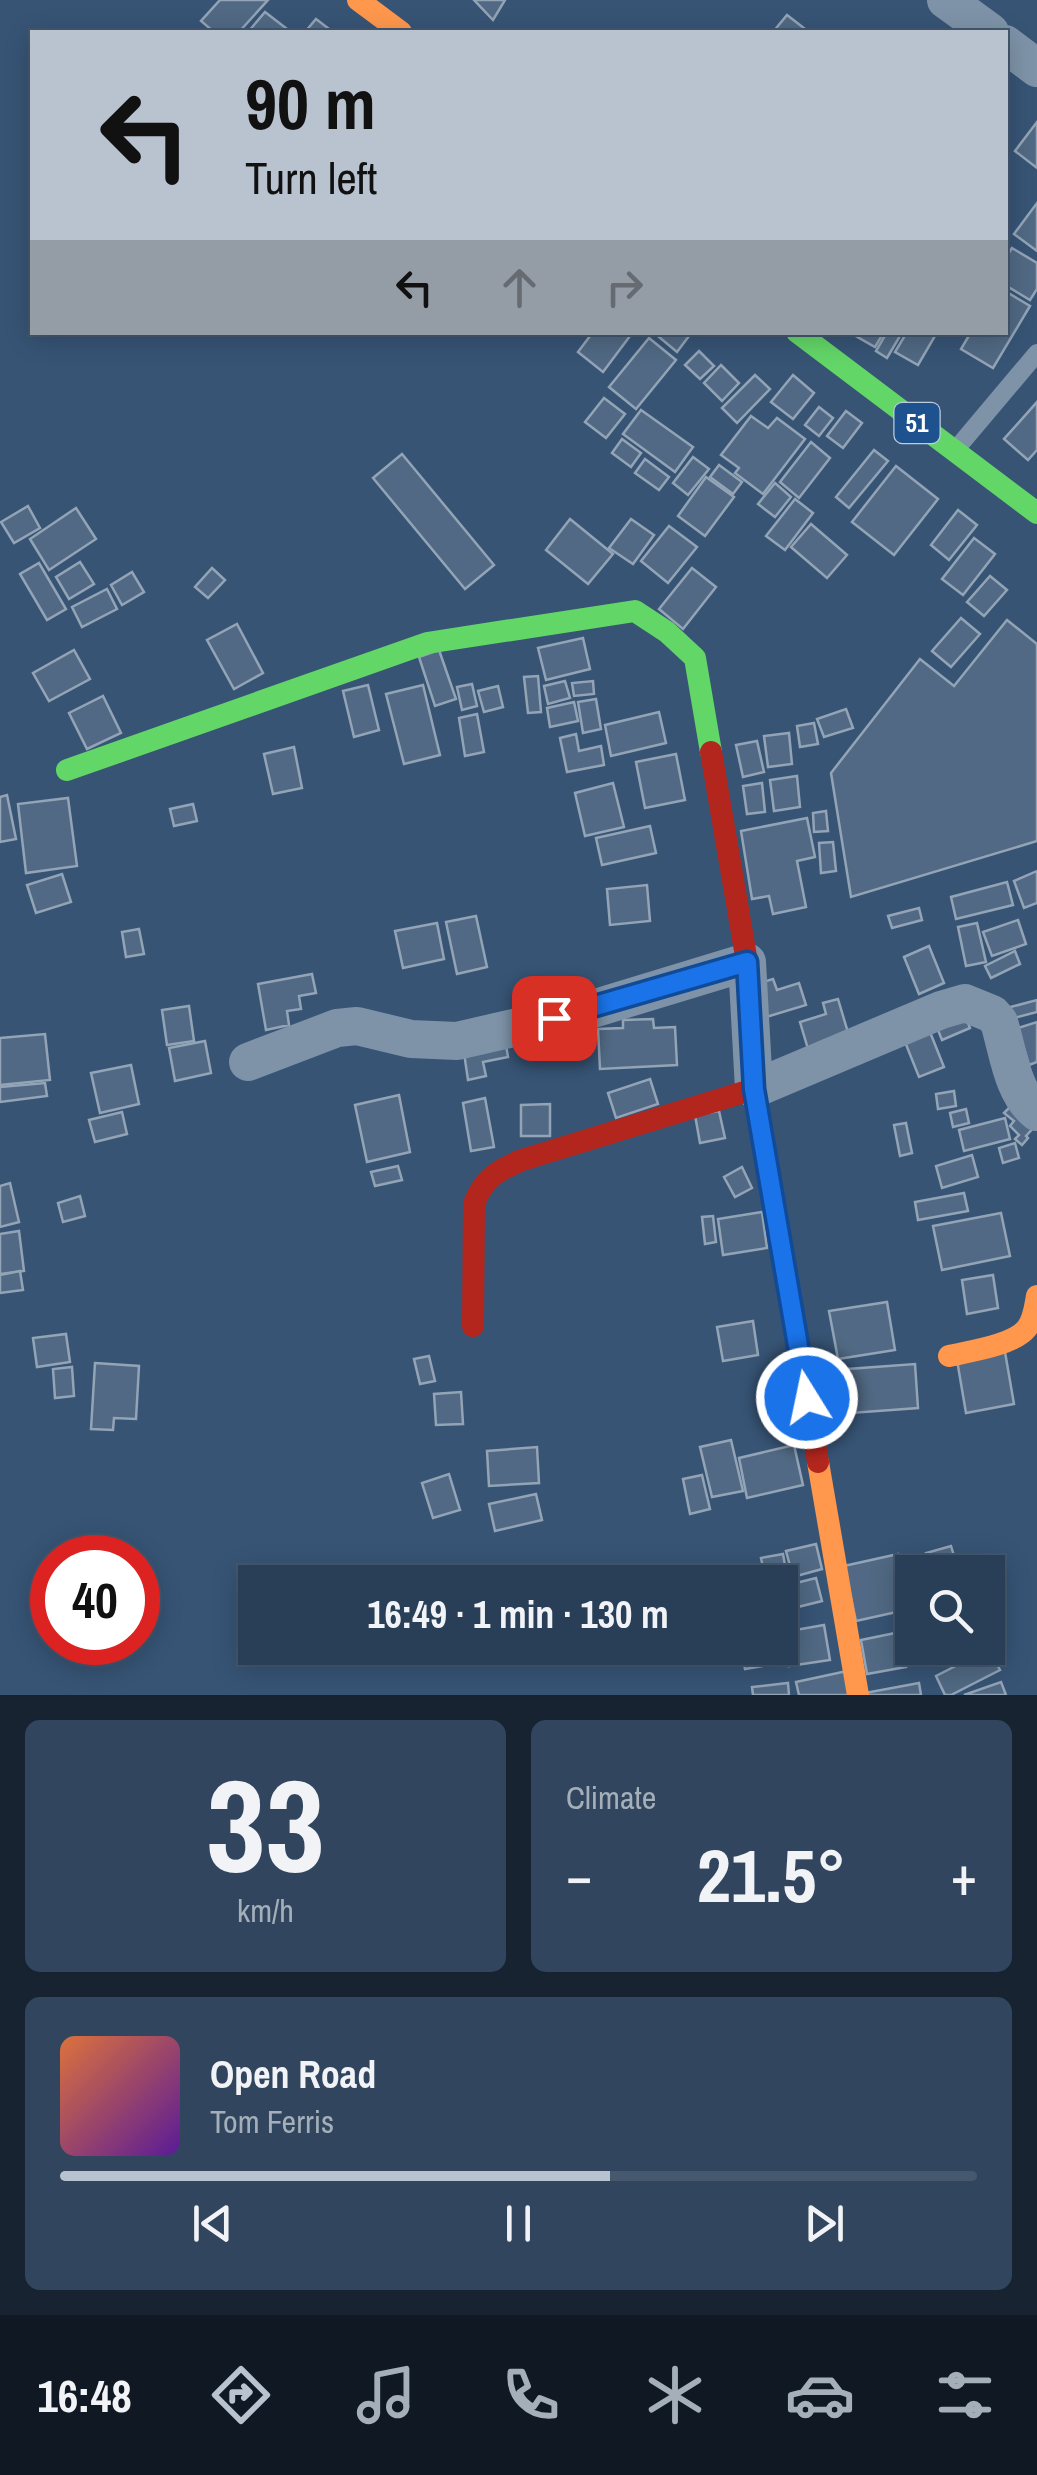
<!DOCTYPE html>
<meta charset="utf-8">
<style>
:root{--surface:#293f58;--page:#31465e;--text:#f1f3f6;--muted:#a5afba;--line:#45586e;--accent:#b9c3cf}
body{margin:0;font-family:"Archivo Narrow",sans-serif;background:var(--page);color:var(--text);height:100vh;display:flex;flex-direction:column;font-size:38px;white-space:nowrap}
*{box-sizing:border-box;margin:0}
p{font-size:32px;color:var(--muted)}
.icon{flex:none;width:55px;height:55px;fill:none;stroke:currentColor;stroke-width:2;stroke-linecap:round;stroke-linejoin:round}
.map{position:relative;height:1695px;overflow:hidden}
.details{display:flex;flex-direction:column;gap:25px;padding:25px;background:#172330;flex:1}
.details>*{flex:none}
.guide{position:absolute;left:30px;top:30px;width:978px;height:305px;border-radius:0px;box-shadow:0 5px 25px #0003,0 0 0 2px var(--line);background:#b9c3cf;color:#111;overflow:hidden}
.fabs{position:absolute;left:895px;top:1555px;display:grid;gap:20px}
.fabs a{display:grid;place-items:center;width:110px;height:110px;border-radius:0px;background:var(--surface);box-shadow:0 5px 25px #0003,0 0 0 2px var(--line);font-size:50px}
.speed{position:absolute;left:30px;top:1535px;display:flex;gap:20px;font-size:50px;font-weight:700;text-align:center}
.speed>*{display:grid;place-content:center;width:130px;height:130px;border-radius:50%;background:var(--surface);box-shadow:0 5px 25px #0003,0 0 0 2px var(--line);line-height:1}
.speed .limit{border:15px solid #d22;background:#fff;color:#111}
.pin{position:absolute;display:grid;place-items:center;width:85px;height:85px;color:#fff;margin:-42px;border-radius:20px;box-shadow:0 5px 15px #0006}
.me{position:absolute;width:110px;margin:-55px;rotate:350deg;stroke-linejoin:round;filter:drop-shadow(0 0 8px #0008)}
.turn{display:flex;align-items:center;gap:35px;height:210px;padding:0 50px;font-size:45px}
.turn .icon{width:130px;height:130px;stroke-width:2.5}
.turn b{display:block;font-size:70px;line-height:85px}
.lanes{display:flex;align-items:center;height:95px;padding:0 50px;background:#0003;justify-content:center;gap:50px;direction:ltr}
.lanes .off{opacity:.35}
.big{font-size:75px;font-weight:700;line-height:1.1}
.details .tile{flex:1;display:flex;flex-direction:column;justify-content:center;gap:15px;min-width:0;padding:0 35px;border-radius:15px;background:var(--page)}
.details .dial{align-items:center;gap:0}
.dial b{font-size:130px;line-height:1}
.song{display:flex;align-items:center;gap:30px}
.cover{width:120px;height:120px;border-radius:15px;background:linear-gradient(135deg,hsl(20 70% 55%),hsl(270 70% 35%))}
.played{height:10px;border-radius:5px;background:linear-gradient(90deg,var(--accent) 60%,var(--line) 60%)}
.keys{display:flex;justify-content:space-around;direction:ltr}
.heat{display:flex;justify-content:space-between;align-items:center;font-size:55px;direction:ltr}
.details .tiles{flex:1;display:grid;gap:25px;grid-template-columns:1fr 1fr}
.tile:last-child{grid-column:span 2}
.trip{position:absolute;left:238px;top:1565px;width:560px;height:100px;border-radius:0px;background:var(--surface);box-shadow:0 5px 25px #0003,0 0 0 2px var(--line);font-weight:700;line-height:100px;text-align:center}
.tab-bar{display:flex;height:160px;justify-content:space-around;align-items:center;background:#101923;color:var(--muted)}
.tab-bar .icon{width:70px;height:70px}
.tab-bar .current{color:var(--accent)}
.tab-bar b{font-size:45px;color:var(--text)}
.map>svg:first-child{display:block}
.building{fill:#516984;stroke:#93a4b6;stroke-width:2.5}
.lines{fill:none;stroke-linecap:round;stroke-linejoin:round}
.lane{stroke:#7e93a8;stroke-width:18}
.street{stroke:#7e93a8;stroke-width:38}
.fast{stroke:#63d668;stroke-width:22}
.slow{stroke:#ff974d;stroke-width:22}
.jam{stroke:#b3261e;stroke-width:22}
.route-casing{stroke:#114b97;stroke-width:25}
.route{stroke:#1a73e8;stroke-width:18}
.labels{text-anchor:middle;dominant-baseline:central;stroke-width:10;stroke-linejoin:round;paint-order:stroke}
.shield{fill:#1e528e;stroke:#bccbdd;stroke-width:2.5}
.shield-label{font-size:25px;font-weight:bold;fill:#fff}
</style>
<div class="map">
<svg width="1037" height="1695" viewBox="0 0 1037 1695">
<rect width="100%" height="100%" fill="#375475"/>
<g class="building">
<polygon points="220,0 268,0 239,32 214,32 201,21"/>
<polygon points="474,0 505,0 493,20"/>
<polygon points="265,12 291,32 248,32"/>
<polygon points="787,15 809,32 773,32"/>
<polygon points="316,19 333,32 305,32"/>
<polygon points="1037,122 1037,168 1015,151"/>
<polygon points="1037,203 1037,251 1014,234"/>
<polygon points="1012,248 1037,263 1037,289 1030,300 1005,285 1005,259"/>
<polygon points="1005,291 1030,306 993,368 961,349 971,332 1005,332"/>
<polygon points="593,332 633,332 603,372 578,352"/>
<polygon points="653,332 692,332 677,352"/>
<polygon points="856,332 884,332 875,347 854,335"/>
<polygon points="887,332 900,336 887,358 876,351"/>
<polygon points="907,332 929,332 935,336 918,365 895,352"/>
<polygon points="649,338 676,360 636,409 609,387"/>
<polygon points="699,351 714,366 700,379 685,365"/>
<polygon points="721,365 739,383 722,401 704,383"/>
<polygon points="755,375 770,389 737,423 722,408"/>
<polygon points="793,375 814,393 793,419 771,402"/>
<polygon points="604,398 625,414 606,438 585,422"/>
<polygon points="1037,402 1037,450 1028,460 1004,439"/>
<polygon points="819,407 833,418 819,436 805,425"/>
<polygon points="641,410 693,447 675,472 623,434"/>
<polygon points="846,411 862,423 843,448 827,436"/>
<polygon points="751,416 768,428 777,418 805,439 763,494 735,473 739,468 721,455"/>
<polygon points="622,439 641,453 631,467 612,453"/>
<polygon points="811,442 830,458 799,498 780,482"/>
<polygon points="874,450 888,461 849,508 836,497"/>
<polygon points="402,454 494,565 465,589 373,478"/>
<polygon points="693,457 709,469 688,495 673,483"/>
<polygon points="645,459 669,477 659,490 635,473"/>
<polygon points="719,465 742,482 733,494 710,477"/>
<polygon points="896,466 938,499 894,555 852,522"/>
<polygon points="706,477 734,497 705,536 678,516"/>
<polygon points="775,483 791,497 775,517 758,504"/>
<polygon points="795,499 813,513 785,550 766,536"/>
<polygon points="28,506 40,528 14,543 1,522"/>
<polygon points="76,508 96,539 49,570 30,539"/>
<polygon points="958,510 977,525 949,560 931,545"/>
<polygon points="570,519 613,554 588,584 546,550"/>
<polygon points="631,519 654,535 633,564 609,548"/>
<polygon points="811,524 847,555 827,578 791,547"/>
<polygon points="669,526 697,547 668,583 641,561"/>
<polygon points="974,538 995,554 963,595 942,579"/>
<polygon points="80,562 94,584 69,599 56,577"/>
<polygon points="39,563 66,609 47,620 20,574"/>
<polygon points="212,568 225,580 208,598 195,587"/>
<polygon points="692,568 716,587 683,629 659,609"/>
<polygon points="132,572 144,592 122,605 111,585"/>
<polygon points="990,576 1007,590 984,616 967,602"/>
<polygon points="107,589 117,609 82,627 72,607"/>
<polygon points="961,618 980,634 951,667 932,651"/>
<polygon points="1007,620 1037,644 1037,841 851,897 831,773 920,659 954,686"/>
<polygon points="237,624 263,673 234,689 207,640"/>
<polygon points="583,638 590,669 546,680 538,648"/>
<polygon points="74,650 90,679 49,701 33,673"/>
<polygon points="439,650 456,699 435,706 419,657"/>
<polygon points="538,676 541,712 528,713 524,677"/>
<polygon points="565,681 570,698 548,704 544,686"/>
<polygon points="593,681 594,694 574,696 572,683"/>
<polygon points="472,684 477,706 462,710 457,687"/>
<polygon points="368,685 379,730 354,737 343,691"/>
<polygon points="423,685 440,755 404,764 386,694"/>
<polygon points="498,686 503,707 484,712 478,691"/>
<polygon points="103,696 121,733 87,749 69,713"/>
<polygon points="596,699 601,729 583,733 578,702"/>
<polygon points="574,702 578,721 550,727 547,708"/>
<polygon points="846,709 853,728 824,737 817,719"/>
<polygon points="659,712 666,743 611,756 605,725"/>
<polygon points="477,714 484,752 465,756 459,718"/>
<polygon points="814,723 818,744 800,747 797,726"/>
<polygon points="789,733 792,764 768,767 764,736"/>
<polygon points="576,734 579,751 601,746 604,765 567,772 560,738"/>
<polygon points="757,741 764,772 743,777 736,745"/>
<polygon points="294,747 302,788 273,794 264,754"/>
<polygon points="676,754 685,800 645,808 636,762"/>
<polygon points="797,776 800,807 774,811 770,780"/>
<polygon points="613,783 624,827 585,836 575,793"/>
<polygon points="762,783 765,812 747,814 743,786"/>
<polygon points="7,795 16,839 0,842 0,797"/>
<polygon points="68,798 77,866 26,873 18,804"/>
<polygon points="193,804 197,821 174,826 170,809"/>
<polygon points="826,811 828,831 814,832 813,813"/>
<polygon points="807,818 815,857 797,861 806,907 773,914 769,896 752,899 741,831"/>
<polygon points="650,826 656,853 602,865 596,838"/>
<polygon points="833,842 836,871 821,873 819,843"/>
<polygon points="1037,871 1037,903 1024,908 1014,881"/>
<polygon points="62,874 71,902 36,913 27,885"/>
<polygon points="1007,882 1013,905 956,919 951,897"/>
<polygon points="647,885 650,921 610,925 607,889"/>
<polygon points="919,908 922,920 892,928 888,916"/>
<polygon points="476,916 487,967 457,974 446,922"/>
<polygon points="1018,920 1026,944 992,956 983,932"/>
<polygon points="437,923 444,959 403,968 395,931"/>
<polygon points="977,923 986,962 966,966 958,927"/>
<polygon points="139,929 144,954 126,957 122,932"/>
<polygon points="929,946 944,983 919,994 904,957"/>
<polygon points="1015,951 1020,964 991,978 985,966"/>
<polygon points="312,974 316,993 299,996 301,1009 287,1011 289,1025 266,1030 258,984"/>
<polygon points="773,979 777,990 799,983 806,1005 763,1018 753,985"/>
<polygon points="838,999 852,1046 811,1059 800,1022 826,1014 823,1003"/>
<polygon points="1037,1000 1037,1012 1010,1019 1007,1008"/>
<polygon points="189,1006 194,1041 167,1045 162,1010"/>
<polygon points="962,1008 970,1028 942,1040 934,1020"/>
<polygon points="653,1019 654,1028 675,1027 677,1065 600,1069 598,1029 623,1028 623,1020"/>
<polygon points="1037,1022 1037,1062 1029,1065 1018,1028"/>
<polygon points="930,1032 944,1067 919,1077 905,1042"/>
<polygon points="45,1034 50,1080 0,1085 0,1038"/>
<polygon points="505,1039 508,1057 483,1062 486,1076 468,1080 463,1046"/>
<polygon points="205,1041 211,1073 175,1081 169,1048"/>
<polygon points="131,1065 139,1104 100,1113 91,1073"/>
<polygon points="650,1079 658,1104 616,1118 608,1093"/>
<polygon points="45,1083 47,1096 0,1102 0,1087"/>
<polygon points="954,1091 956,1106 938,1109 936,1094"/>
<polygon points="399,1095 410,1152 367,1162 355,1105"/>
<polygon points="485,1098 494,1147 471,1151 463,1103"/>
<polygon points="550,1104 550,1136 521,1136 521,1105"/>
<polygon points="1013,1104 1036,1125 1026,1136 1028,1138 1022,1145 1015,1139 1019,1135 1010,1126 1014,1121 1004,1113"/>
<polygon points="966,1109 969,1123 953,1127 950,1113"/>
<polygon points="719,1111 725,1138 700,1143 695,1115"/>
<polygon points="122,1112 127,1134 95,1142 89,1120"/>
<polygon points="1005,1118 1010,1139 964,1151 959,1130"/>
<polygon points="906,1123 912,1153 900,1156 894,1125"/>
<polygon points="1015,1143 1019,1158 1003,1163 999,1148"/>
<polygon points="972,1155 978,1177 942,1188 936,1166"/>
<polygon points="398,1166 402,1180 375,1186 371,1172"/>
<polygon points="742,1167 752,1188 735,1197 724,1177"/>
<polygon points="10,1183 19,1222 0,1227 0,1186"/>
<polygon points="964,1193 968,1211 918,1220 915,1202"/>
<polygon points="80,1196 85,1216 63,1222 58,1203"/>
<polygon points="762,1212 767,1248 723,1255 718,1219"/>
<polygon points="1001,1213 1010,1256 942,1270 933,1226"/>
<polygon points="713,1216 716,1242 705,1244 702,1217"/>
<polygon points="19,1231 24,1271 0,1274 0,1234"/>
<polygon points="20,1271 23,1290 0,1293 0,1275"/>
<polygon points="993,1275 998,1308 967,1314 962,1280"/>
<polygon points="887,1302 895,1350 838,1359 829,1311"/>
<polygon points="753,1321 758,1355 723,1361 717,1327"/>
<polygon points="66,1334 70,1362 37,1367 33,1338"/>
<polygon points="1005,1352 1014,1404 966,1413 957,1360"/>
<polygon points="429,1356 435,1381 420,1384 414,1359"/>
<polygon points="95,1363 139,1366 136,1419 114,1418 113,1430 91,1429"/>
<polygon points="915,1364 918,1408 851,1413 848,1369"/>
<polygon points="72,1367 74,1396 55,1398 53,1369"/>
<polygon points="461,1392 463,1424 436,1425 434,1394"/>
<polygon points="731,1440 743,1491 712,1497 700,1447"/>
<polygon points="794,1445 803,1485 747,1498 739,1458"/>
<polygon points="537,1447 539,1483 489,1486 487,1451"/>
<polygon points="449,1474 460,1510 433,1518 422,1483"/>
<polygon points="702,1475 710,1509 690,1514 683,1479"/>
<polygon points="536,1494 542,1520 495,1531 489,1504"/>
<polygon points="816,1544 822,1569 793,1577 786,1551"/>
<polygon points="951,1546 959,1572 932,1572 926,1553"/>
<polygon points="783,1554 788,1582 766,1582 761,1558"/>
<polygon points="898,1554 910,1609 856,1621 844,1566"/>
<polygon points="816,1578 822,1601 794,1608 788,1585"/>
<polygon points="787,1582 792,1610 780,1612 780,1584"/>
<polygon points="824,1625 830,1660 789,1666 784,1632"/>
<polygon points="900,1632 906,1667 867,1674 861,1640"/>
<polygon points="741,1648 771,1648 774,1664 745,1669"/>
<polygon points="989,1649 1000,1670 951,1695 945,1695 936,1676"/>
<polygon points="847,1671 852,1695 799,1695 796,1682"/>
<polygon points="1001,1682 1006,1695 964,1695"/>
<polygon points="788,1683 789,1695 753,1695 752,1687"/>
<polygon points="919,1683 921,1695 865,1695 865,1693"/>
</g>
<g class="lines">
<polyline class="lane" points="957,448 1037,353"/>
<g class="street">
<polyline points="946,0 990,32"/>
<polyline points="1005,44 1037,68"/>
<path d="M248 1062 337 1028 357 1026 411 1039 457 1041 586 1011 747 962 754 1089 941 1010 965 1003 992 1014 999 1022C1008 1051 1012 1093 1037 1112"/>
</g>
<g class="fast">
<polyline points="797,332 1037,513"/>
<polyline points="67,770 427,643 635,611 667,632 695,658 711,752"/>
</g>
<g class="slow">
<polyline points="358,0 401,32"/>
<path d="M949 1356C970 1351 1014 1345 1027 1328 1034 1319 1035 1306 1037 1296"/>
<polyline points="818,1462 858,1695"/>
</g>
<g class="jam">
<polyline points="711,752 747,962"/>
<path d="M473 1326 474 1204C483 1179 498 1170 522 1160L754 1089 818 1462"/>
</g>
</g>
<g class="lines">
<g class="route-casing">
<polyline id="route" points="554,1018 747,962 754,1089 807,1398"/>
</g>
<use href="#route" class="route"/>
</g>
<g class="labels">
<rect class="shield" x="894.5" y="403" width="45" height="40" rx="8"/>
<g class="shield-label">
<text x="917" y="423">51</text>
</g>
</g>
</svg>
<div class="fabs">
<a><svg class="icon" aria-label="search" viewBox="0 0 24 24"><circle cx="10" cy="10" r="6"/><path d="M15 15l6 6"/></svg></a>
</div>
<div class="speed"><div class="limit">40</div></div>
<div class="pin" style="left:554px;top:1018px;background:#d93025"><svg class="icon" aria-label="arrive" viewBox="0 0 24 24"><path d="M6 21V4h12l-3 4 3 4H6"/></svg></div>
<svg class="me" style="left:807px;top:1398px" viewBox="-20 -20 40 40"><circle r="17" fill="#1a73e8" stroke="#fff" stroke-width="3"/><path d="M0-11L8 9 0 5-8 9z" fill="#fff"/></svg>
<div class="trip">16:49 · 1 min · 130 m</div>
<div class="guide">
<div class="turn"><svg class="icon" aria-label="left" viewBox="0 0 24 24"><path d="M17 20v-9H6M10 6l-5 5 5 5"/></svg><div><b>90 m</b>Turn left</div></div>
<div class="lanes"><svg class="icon" aria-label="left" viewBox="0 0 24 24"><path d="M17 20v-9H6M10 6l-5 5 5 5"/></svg><svg class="icon off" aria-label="ahead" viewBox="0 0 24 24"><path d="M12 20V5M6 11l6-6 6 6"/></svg><svg class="icon off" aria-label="right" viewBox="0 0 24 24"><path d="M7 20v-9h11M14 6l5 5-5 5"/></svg></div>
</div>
</div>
<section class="details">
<div class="tiles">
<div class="tile dial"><b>33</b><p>km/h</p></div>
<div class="tile"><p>Climate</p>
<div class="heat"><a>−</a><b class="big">21.5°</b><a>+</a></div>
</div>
<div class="tile">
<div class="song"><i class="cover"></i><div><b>Open Road</b><p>Tom Ferris</p></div></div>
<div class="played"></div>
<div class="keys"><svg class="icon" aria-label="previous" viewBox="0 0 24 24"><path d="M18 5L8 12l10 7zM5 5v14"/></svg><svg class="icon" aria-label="pause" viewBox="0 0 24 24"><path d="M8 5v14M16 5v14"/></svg><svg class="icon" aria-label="next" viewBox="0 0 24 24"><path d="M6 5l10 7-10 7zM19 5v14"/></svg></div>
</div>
</div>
</section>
<nav class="tab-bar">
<b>16:48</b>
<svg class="icon current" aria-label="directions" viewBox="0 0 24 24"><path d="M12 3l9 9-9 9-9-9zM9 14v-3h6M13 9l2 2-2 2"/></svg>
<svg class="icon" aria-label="music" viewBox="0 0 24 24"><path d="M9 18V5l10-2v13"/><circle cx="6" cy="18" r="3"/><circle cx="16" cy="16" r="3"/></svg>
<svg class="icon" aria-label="phone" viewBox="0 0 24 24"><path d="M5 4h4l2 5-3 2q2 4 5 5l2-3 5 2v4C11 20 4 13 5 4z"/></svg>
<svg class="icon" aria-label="climate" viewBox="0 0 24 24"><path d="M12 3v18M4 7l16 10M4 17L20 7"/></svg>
<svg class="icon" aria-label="car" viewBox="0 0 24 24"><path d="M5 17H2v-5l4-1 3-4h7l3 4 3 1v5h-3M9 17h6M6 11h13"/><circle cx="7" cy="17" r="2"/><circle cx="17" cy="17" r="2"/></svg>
<svg class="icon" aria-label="filters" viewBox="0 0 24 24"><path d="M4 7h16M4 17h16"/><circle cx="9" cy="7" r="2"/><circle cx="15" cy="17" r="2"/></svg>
</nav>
